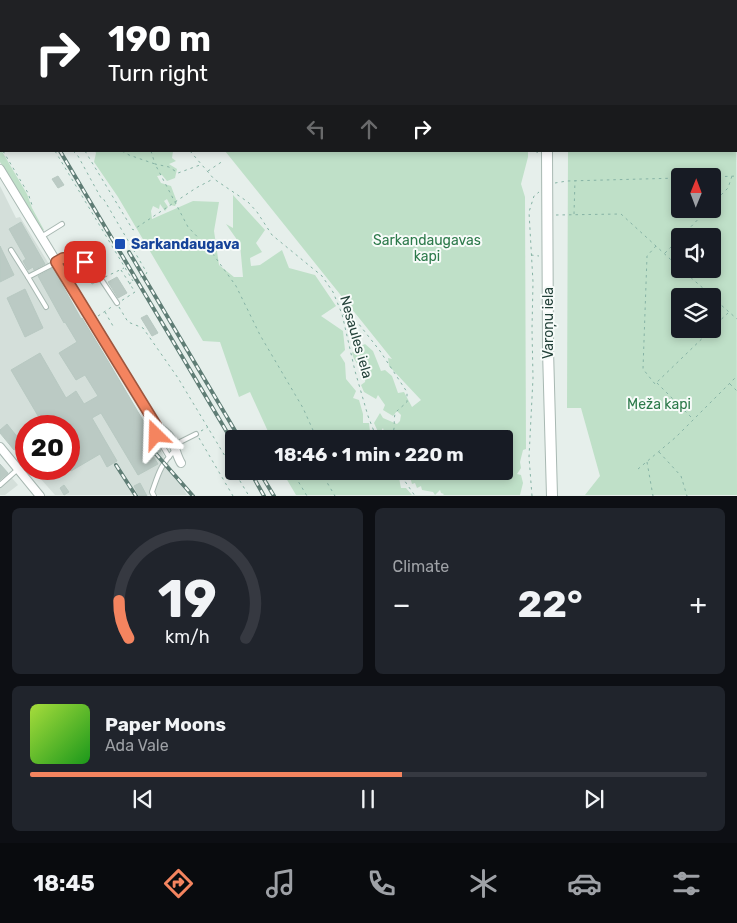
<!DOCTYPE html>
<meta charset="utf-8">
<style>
:root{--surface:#171b24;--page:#20242c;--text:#f1f3f6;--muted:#9ea1a6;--line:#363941;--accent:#f4845f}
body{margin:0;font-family:Rubik,sans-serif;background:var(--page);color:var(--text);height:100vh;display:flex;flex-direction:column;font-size:19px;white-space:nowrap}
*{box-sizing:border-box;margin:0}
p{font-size:16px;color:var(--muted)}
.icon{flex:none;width:28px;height:28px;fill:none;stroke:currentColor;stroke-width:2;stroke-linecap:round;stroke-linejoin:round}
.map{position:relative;height:496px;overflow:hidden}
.details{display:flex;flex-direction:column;gap:12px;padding:12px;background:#0d0f14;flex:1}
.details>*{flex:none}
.top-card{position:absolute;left:0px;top:0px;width:738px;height:152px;box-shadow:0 2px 8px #0003;background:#202124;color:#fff;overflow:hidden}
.needle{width:32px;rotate:1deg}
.tools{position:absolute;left:671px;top:168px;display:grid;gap:10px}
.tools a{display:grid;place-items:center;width:50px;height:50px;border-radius:5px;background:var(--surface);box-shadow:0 2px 8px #0003;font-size:25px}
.speed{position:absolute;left:15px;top:415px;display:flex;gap:10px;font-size:25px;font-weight:700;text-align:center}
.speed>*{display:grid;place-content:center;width:65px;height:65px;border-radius:50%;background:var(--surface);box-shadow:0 2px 8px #0003;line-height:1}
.speed .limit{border:8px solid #d22;background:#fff;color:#111}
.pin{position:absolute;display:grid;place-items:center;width:42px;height:42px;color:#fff;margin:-21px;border-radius:10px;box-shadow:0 2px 8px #0006}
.me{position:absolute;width:55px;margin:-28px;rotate:338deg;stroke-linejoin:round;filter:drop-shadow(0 0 4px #0008)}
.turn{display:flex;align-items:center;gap:18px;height:105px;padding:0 25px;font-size:22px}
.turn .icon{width:65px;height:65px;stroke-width:2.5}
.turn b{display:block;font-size:35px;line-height:42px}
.lanes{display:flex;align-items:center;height:48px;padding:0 25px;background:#0003;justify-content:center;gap:25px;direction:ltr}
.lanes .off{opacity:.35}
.big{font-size:38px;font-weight:700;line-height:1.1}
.details .card{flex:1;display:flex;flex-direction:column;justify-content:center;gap:8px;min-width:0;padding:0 18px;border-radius:8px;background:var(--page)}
.details .dial{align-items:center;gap:0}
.dial svg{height:130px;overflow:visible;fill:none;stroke:var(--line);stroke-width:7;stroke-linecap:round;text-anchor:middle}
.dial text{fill:var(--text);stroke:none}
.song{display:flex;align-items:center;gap:15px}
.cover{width:60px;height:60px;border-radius:8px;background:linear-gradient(135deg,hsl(80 70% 55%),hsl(120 70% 35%))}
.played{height:5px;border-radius:2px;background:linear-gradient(90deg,var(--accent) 55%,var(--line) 55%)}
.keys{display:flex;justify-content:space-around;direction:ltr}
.heat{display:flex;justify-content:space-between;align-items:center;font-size:28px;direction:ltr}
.details .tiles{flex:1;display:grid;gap:12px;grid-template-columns:1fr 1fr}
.card:last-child{grid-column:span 2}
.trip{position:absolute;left:225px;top:430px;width:288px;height:50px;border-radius:5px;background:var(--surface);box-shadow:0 2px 8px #0003;font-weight:700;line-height:50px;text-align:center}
.dock{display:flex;height:80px;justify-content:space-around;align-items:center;background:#090b0e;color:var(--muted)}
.dock .icon{width:35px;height:35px}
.dock .current{color:var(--accent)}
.dock b{font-size:22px;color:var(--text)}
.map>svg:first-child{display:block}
.built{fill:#d4dfda}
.green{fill:#bfe0c8;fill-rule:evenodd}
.building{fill:#bbcac4;stroke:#b8c9c2}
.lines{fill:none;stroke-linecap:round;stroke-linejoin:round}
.service-casing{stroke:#a8b8b2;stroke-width:6}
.minor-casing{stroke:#a8b8b2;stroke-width:10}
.tertiary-casing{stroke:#a8b8b2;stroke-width:12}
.primary-casing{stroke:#c2cac8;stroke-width:15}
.path{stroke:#86b3a5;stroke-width:1;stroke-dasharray:2.5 4;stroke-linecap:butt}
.service{stroke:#fff;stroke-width:4}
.minor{stroke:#fff;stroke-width:8}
.tertiary{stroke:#fff;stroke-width:10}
.primary{stroke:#6aa596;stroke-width:12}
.rail-casing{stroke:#5f7d75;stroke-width:4}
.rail{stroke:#f7fbf9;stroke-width:2;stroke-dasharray:5.5;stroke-linecap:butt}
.route-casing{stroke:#9f563e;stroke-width:12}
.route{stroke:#f4845f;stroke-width:9}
.transit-dot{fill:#1a4fb4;stroke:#f7fbf9;stroke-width:2}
.labels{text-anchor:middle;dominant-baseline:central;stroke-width:4;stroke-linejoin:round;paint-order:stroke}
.park-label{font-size:14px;fill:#2d7a4b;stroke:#f7fbf9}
.transit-label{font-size:14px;font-weight:bold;fill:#164399;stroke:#f7fbf9;text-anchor:start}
.street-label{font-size:14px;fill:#24423a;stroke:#f7fbf9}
</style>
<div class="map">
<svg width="737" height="496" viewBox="0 0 737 496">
<rect width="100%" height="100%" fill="#e6efeb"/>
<g class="built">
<polygon points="0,186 16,218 20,217 95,339 187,495 55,495 32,469 69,469 69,426 26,426 26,463 0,432"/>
<polygon points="0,464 18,485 5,495 0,495"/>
</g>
<g class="green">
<polygon points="192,0 524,0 524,1 193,1"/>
<polygon points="586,0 677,0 679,1 587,1"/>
<path d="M736 57 737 495H585L600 476 581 408H567L568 151H736ZM680 176H712V209H680ZM680 236H712V269H680ZM680 296H712V329H680Z"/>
<polygon points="0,148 27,194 32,208 44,230 42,231 0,162"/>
<polygon points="95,151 173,151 172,158 176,161 169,164 177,169 175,178 167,181 162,175 157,176 161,183 171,186 177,202 175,206 170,205 167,199 164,201 168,207 165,211 160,204 159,209 153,206 151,211 152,219 193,201 219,202 214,231 219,265 234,277 243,277 240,244 226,224 233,228 233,195 265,230 256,243 262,252 250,258 251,266 260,265 282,250 289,268 315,275 336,306 321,316 343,331 345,350 340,355 345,363 346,379 356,391 353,398 359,400 363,414 363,423 369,423 371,439 271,438 250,392 239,397 220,342 203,341 118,197 94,162 96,153"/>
<path d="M225 151H528V157L521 184 525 197 526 449 523 450 520 462 521 468 517 474 521 475 523 483 520 495H443L444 494 441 493 440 490 435 495 433 492 422 490 421 486 417 488 415 483 412 484 410 477 403 471H504V439H386L383 428 379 434 374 423 380 413 383 418 397 424 400 421 401 415 397 411 393 416 383 410 385 405 378 395 376 399 364 392 361 385 365 382 366 375H362C361 366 354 362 352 353L356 348 365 344 373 351 381 371 385 370 392 376 398 393 404 392 412 407 421 400 389 366 388 358 392 359Z"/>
<polygon points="286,471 393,471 396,480 399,478 401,488 406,488 412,495 296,495 286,478"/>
</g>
<g class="building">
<polygon points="58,176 64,185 58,188 52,179"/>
<polygon points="21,222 45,264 34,270 33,267 28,270 23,261 26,259 9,229"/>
<polygon points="98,242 104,253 96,257 90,246"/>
<polygon points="0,246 14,275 0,282"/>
<polygon points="87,267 96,282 92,284 83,269"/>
<polygon points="53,268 81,319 82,318 108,361 161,451 153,456 158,464 138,475 101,413 92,418 117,461 107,467 100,454 71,471 69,467 69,426 44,426 11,370 40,353 66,398 76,391 84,404 98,396 85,375 76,380 59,353 77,342 65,322 64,323 38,276"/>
<polygon points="117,277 127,293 118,298 108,282"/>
<polygon points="25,289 43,328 25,337 7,298"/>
<polygon points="147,315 158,333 152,336 141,318"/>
<polygon points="7,424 23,444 14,450 0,433 0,430"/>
<polygon points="0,464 8,473 0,480"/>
<polygon points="140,483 147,496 139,496 134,486"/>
<polygon points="64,485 69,492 64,495 60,488"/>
</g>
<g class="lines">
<g class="service-casing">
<g id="service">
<polyline points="19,0 20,1"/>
<polyline points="110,0 110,1"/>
<polyline points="0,83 1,85"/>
<polyline points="0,117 1,116"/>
<polyline points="41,237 62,224"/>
<polyline points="88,249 92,256 91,264 117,303"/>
<polyline points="11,250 28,277"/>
<polyline points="46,307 28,277 63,259 91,264"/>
<polyline points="156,425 156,435 169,457"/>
<polyline points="174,445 196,434"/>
<polyline points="0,485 18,469"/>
<path d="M154 496 152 492C159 472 160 466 175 450"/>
</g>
</g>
<g class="minor-casing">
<g id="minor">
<path d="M0 169 156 425C160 429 166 432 169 436 175 444 176 455 181 463"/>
<polyline points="0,447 40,496"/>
</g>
</g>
<g class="tertiary-casing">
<g id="tertiary">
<polyline points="565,0 566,1"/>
<polyline points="736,44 737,44"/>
<polyline points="547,151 548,350 552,496"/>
</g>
</g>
<g class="primary-casing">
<g id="primary">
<polyline points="688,0 690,1"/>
<polyline points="711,0 713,1"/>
<polyline points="736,15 737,15"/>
<polyline points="736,28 737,28"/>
</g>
</g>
<g class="path">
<polyline points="5,0 5,1"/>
<polyline points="189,0 190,1"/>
<polyline points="531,0 531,1"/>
<polyline points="155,1 157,0"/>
<polyline points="0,3 1,5"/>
<polyline points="0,134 1,133"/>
<polyline points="0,146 1,148"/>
<polyline points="3,151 28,193 33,208"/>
<polyline points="55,151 133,281"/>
<polyline points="73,151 78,156 101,198 103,198 147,273 129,284"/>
<polyline points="85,151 133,230 196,188 213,179"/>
<polyline points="122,151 129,155 155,164 188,227 210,250 236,286 260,335 303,408 317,439"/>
<polyline points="151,151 155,164 169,167 178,173 200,165"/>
<polyline points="190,151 214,179 248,202 257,212 272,235 322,276 333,292 342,314 355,371 368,416 377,439"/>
<polyline points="536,151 539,155"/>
<polyline points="208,171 223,161"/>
<polyline points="712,177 737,176"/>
<polyline points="555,183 567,181 680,178"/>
<polyline points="712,204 728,188 732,176"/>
<polyline points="574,214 575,180"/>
<polyline points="556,215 621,214 680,268"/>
<polyline points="682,236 708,209"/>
<polyline points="656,246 647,256 643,369 655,384 712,329"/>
<polyline points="665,253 680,238"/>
<polyline points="531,255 539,256"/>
<polyline points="681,269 712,296"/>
<polyline points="121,270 135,292 121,301"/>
<polyline points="105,277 124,268"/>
<polyline points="712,297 737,319"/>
<polyline points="119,307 128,322 143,328 178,378 249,496"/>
<polyline points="105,312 113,326"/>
<path d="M343 314 358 323 380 351 407 392V402C404 405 400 408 397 411 392 416 396 426 393 432L387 434 384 439"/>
<polyline points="98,316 113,306"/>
<polyline points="712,328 728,313"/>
<polyline points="657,383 693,419"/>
<polyline points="730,384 737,391"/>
<polyline points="201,431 208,427"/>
<polyline points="199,438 233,496"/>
<polyline points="659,452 681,476 687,496"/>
<polyline points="647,462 653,496"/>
<polyline points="638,469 676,437 737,376"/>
<polyline points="292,471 307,496"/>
<polyline points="324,471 325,479 335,496"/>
<polyline points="398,471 415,496"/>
<polyline points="532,496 529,457 533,378 532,329 533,282 529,212 534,196 539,192"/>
</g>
<use href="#service" class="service"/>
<use href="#minor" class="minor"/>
<use href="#tertiary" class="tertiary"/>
<use href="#primary" class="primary"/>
<g class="rail-casing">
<g id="rail">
<polyline points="0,40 1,42"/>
<polyline points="0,52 1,54"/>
<polyline points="60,151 234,444"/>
<polyline points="129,252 240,439"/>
<polyline points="156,454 193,496"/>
<polyline points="116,465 136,496"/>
<polyline points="250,471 264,496"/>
<polyline points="259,471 274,496"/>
</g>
</g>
<use href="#rail" class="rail"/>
</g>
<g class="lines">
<g class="route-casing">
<polyline id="route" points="85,262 63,258 56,262 156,425 156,435"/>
</g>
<use href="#route" class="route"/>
</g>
<rect class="transit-dot" x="114" y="238" width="12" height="12" rx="2.5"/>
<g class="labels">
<g class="park-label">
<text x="427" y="240">Sarkandaugavas<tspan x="427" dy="16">kapi</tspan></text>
<text x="659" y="404">Meža kapi</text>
</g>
<g class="transit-label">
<text x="131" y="244">Sarkandaugava</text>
</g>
<g class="street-label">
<text transform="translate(548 323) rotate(-90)">Varoņu iela</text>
<text transform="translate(356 337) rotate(74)">Nesaules iela</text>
</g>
</g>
</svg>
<div class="tools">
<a><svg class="needle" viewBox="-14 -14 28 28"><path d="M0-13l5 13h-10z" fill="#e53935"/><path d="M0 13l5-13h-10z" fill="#9ea1a6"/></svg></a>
<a><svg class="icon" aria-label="sound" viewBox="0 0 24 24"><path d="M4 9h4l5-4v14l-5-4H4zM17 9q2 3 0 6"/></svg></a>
<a><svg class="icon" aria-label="layers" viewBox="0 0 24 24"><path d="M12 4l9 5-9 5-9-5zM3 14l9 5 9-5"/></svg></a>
</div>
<div class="speed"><div class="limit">20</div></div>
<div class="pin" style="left:85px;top:262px;background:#d93025"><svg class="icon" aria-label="arrive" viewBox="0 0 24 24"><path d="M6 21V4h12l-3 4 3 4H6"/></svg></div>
<svg class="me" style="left:156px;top:435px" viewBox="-20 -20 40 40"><path d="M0-17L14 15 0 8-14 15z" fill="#f4845f" stroke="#fff" stroke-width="4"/></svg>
<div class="trip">18:46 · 1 min · 220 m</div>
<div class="top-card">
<div class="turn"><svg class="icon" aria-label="right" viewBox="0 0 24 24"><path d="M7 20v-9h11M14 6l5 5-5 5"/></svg><div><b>190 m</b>Turn right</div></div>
<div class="lanes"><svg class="icon off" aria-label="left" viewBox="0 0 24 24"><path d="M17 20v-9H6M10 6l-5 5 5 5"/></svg><svg class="icon off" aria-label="ahead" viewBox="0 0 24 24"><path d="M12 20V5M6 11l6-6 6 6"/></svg><svg class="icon" aria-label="right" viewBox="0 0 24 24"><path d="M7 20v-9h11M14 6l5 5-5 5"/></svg></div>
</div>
</div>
<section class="details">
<div class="tiles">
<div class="card dial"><svg viewBox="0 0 100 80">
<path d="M14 69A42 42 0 1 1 86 69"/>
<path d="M14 69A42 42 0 0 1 8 46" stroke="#f4845f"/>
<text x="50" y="56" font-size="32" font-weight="700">19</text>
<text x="50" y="72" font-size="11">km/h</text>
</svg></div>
<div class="card"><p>Climate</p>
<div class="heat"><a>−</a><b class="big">22°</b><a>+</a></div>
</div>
<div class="card">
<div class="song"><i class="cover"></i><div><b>Paper Moons</b><p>Ada Vale</p></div></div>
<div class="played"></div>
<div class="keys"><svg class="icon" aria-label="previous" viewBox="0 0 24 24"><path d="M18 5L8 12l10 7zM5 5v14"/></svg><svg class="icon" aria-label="pause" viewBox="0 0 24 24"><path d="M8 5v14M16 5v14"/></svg><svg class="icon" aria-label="next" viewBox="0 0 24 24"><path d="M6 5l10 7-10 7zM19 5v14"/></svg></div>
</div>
</div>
</section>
<nav class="dock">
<b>18:45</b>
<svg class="icon current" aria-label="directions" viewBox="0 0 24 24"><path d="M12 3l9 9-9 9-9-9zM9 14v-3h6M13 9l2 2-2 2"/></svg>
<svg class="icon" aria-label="music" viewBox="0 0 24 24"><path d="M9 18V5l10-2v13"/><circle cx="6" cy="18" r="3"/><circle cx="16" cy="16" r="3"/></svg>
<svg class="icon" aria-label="phone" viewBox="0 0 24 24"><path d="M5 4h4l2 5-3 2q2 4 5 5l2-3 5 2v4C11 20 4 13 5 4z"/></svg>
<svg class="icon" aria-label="climate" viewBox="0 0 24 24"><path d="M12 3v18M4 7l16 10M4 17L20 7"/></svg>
<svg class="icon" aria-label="car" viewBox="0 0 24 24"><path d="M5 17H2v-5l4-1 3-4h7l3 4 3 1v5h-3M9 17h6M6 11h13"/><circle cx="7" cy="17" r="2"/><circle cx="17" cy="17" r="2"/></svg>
<svg class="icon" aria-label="filters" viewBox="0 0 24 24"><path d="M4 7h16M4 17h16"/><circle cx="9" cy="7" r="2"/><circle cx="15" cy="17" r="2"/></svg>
</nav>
